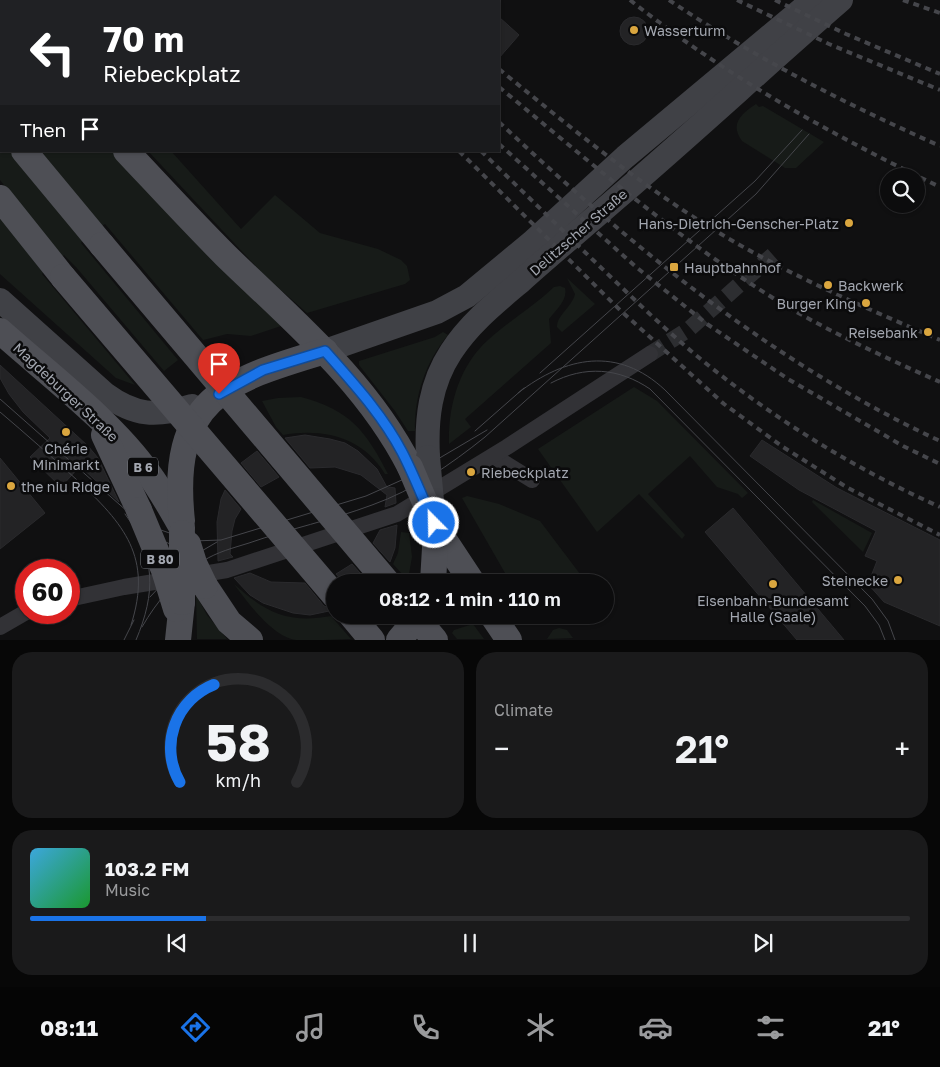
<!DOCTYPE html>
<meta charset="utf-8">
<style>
:root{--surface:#0c0c0d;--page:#1a1a1b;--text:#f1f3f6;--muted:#9a9b9d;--line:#2c2c2e;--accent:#1a73e8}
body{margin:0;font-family:"Golos Text",sans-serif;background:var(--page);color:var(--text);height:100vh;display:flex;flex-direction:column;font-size:19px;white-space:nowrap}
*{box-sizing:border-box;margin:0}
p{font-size:16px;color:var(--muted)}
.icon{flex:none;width:28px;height:28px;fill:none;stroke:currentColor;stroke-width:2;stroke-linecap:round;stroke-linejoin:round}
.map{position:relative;height:640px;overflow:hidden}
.details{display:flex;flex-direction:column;gap:12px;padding:12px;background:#070707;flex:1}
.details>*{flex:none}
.guide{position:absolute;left:0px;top:0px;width:500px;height:152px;box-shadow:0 1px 4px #0004,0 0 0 1px var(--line);background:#202124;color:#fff;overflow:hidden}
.controls{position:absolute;left:880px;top:168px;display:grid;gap:10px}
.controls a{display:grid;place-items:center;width:45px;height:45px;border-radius:50%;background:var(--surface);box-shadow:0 1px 4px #0004,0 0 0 1px var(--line);font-size:25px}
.speed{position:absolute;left:15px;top:559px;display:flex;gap:10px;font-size:25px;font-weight:700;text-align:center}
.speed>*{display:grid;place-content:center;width:65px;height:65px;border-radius:50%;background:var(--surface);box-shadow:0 1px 4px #0004,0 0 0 1px var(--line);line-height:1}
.speed .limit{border:8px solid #d22;background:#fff;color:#111}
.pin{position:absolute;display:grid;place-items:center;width:42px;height:42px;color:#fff;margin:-51px -21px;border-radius:50% 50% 50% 0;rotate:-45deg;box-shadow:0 0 5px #0007}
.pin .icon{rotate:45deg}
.me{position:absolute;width:55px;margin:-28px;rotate:337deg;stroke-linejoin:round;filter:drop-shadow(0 0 4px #0008)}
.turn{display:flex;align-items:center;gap:18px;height:105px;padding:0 20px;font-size:22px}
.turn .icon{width:65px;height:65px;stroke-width:2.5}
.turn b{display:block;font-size:35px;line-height:42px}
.then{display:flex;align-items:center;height:48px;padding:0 20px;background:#0003;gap:10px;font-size:19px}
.big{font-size:38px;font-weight:600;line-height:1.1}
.details .tile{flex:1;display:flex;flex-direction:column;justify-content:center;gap:8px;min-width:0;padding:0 18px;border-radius:20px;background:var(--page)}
.details .dial{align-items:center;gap:0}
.dial svg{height:130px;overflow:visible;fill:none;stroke:var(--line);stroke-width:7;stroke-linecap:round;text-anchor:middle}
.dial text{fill:var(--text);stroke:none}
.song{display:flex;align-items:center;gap:15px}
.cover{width:60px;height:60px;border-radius:8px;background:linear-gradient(135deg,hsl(200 70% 55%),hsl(130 70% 35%))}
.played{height:5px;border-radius:2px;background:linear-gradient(90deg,var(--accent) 20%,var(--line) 20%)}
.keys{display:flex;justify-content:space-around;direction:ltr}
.heat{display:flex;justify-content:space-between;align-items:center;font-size:28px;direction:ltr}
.details .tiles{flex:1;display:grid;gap:12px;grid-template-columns:1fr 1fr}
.tile:last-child{grid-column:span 2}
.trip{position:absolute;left:326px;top:574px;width:288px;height:50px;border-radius:25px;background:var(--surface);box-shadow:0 1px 4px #0004,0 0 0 1px var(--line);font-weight:600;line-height:50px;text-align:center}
.tabs{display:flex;height:80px;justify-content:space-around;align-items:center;background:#050505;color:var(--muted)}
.tabs .icon{width:35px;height:35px}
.tabs .current{color:var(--accent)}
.tabs b{font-size:22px;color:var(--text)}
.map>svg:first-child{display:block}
.green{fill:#171b18}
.building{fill:#232325;stroke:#2a2a2d}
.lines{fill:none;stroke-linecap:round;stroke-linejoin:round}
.street-tunnel{stroke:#2d2e31;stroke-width:16;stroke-dasharray:16 8;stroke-linecap:butt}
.street{stroke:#323236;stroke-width:16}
.secondary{stroke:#404146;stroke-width:24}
.primary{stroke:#4e4f55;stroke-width:26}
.tram{stroke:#45464b;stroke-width:1}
.rail{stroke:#45464b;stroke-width:4;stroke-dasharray:6 5;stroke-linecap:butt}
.secondary-bridge{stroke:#404146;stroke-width:24}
.primary-bridge{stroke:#4e4f55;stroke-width:26}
.route-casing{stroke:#114b97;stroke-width:12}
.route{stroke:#1a73e8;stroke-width:9}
.poi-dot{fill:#daa63f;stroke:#0b0b0c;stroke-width:2}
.labels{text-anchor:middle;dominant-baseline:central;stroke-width:5;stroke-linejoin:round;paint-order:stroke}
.shield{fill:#0b0b0c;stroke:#75787f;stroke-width:1}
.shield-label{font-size:12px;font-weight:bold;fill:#a3a7b0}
.poi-label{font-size:14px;fill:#a3a7b0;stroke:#0b0b0c;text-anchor:start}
.street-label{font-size:14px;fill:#a3a7b0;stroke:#0b0b0c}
</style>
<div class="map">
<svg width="940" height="640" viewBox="0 0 940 640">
<rect width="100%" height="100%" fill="#101011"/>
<g class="green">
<path d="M756 104 759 107 763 106 824 142 796 168H785L742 141C729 124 742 113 756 104Z"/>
<polygon points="0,139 1,151 10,151 84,239 81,243 178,360 164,371 76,267 64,255 61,258 0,180"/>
<polygon points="38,151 112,151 284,325 251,336 227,334 203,340 105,224 100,227"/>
<polygon points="148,151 171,151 241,229 275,195 320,233 378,249 401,260 407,266 410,280 405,284 307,313 265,276"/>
<polygon points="0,218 45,270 42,274 135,385 116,378 0,274"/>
<path d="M567 278 595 304 562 332 557 327C557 315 572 307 575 294Z"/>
<path d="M560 286 565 288C568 300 556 310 549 319L551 343 465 419 471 427 449 444C448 406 459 366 488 340 509 321 533 307 554 287Z"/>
<path d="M443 332 448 335C426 361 414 396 415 431H408L395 411 359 365V361L435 337Z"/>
<polygon points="634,387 657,401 748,493 742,498 738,494 717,487 690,456 648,494 685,535 682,539 639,494 597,532 538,449"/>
<path d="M301 397C350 410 366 431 388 474H385C363 437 323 428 283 435L276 427 262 401 278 398Z"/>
<polygon points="467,496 499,504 540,521 580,574 505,573 462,498"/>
<polygon points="813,500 872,533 863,552 812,502"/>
<polygon points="401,532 409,533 412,557 409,574 403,575 393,564 398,553"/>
<path d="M234 584C265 612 288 624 331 616L351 639C333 640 314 640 296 640 273 637 247 602 234 584Z"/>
<polygon points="196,595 207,615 227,639 197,639"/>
<polygon points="473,624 484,639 457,639 452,633 454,630"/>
<polygon points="559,628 567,630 573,638 547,639 553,630"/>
</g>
<g class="building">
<circle cx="634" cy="31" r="14"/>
<polygon points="499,17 519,35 499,58"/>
<polygon points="0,365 88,446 98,458 119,502 80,466 61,487 30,457 50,438 23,412 9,394 0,378"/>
<polygon points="305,435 330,439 345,443 358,451 377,469 388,489 389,487 395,488 396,503 385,507 387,495 361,475 335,467 310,468 285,438"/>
<polygon points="762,440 837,488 940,540 940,626 884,602 868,584 877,561 865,556 876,531 799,490 750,456"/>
<polygon points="257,451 279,477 261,487 241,463"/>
<polygon points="0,458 45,513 0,549"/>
<polygon points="225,490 241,509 235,519 232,531 230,554 233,557 218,561 217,522 221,499"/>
<polygon points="733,508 844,640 797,640 705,532"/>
<polygon points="397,525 395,548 390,562 373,543 380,530"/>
<polygon points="352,564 368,582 343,582 336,574"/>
<polygon points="250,573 271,582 305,583 324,606 334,610 310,615 293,613 263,603 250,595 234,578"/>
</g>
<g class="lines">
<polyline class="street-tunnel" points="650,354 689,329 773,255"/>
<g class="street">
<polyline points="493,456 532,480"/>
<polyline points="69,599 124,587 227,570 397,514 507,447 650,354"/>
<polyline points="0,627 26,612"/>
</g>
<g class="secondary">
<path d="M0 300 105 394C135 416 156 417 192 406"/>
<polyline points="325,351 437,312 467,296 531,243 625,157 813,0"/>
<path d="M428 457C426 419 430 384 451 352 469 324 495 303 520 282 552 253 585 226 617 198 693 133 766 65 841 0"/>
</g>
<g class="primary">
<polyline points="4,0 5,1"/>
<polyline points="0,123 1,124"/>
<polyline points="24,151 102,245"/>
<path d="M126 151C159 186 192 222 226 256 293 321 367 382 410 467"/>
<polyline points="0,198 63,277"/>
<path d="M0 331C48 374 111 421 148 473 161 490 171 509 182 528"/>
<polyline points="104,435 139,510"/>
<path d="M182 521C169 399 224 381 325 351"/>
<polyline points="433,523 472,582"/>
<polyline points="433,582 435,548 434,524"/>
<polyline points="205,586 229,622 250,640"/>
<polyline points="351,615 372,640"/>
<polyline points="492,615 509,640"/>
<polyline points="178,640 182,602"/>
<polyline points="399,640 420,615"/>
</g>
<g class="tram">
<polyline points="540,373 755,181 802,130"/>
<path d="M551 383C585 365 619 368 650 389L865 606 879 625 885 640"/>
<path d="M518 393C566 356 618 346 665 390L872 599 888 621 895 640"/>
<polyline points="0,399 128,512 152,527 193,541 221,540 366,496 404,479 487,430"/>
<path d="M0 412C26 434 52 457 77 480 124 524 153 557 131 625"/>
<polyline points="475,431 524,388"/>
<path d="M125 514C156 556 156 593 136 640"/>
<polyline points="135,528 181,549 202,552"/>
<polyline points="150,597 183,562 217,542"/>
<path d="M142 627C157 601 177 577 203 561 217 552 233 548 249 543 289 529 332 520 372 505 414 490 450 465 485 437L756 194 809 134"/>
<polyline points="124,640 134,620"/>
</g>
<g class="rail">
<polyline points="309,0 310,1"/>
<polyline points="323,0 325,1"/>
<polyline points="350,0 352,1"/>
<polyline points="372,0 373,1"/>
<polyline points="393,0 395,1"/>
<polyline points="418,0 419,1"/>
<path d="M630 0C726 76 830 134 940 187"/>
<path d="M669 0C755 58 846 104 940 146"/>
<polyline points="737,0 829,44 940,90"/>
<polyline points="775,0 846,34 940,74"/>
<polyline points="903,0 940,13"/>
<path d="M499 69C570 127 642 187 721 234 791 276 866 308 940 340"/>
<path d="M499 87C590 162 680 241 781 303 832 333 886 358 940 382"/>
<path d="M499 122C632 247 774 364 940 441"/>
<polyline points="499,144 636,267 707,324 788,379 903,446 940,464"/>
<polyline points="459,151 620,310 724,404 783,447 848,488 940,535"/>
<path d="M481 151C518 187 555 223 592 259 633 298 673 338 718 373 787 427 860 471 940 507"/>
</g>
<polyline class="secondary-bridge" points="428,457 433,512"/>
<g class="primary-bridge">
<polyline points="102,245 387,582"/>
<polyline points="63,277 335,596"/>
<polyline points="410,467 430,514"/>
<polyline points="139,510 164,570 176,609"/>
<polyline points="188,544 194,563 205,586"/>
<polyline points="182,602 182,533"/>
<polyline points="414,615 435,640"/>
</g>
</g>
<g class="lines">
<g class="route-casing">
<path id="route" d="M219 394 263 370 325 351C353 383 382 414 402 452 414 475 423 499 434 523"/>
</g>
<use href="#route" class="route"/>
</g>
<g class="poi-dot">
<circle cx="634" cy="30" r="5"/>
<circle cx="849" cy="223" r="5"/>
<rect x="669" y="262" width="10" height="10" rx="2.5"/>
<circle cx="828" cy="285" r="5"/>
<circle cx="866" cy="303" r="5"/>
<circle cx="928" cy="332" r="5"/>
<circle cx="66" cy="432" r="5"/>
<circle cx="471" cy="472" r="5"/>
<circle cx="11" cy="486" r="5"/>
<circle cx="898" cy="580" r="5"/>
<circle cx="773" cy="584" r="5"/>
</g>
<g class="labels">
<g class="shield">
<rect x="128" y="457.5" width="30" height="19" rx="4"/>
<rect x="141" y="549.5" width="38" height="19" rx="4"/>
</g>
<g class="shield-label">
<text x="143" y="467">B 6</text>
<text x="160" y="559">B 80</text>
</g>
<g class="poi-label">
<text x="644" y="30">Wasserturm</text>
<text x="839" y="223" text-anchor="end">Hans-Dietrich-Genscher-Platz</text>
<text x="684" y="267">Hauptbahnhof</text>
<text x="838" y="285">Backwerk</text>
<text x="856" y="303" text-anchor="end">Burger King</text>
<text x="918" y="332" text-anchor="end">Reisebank</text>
<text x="66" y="448" text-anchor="middle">Chérie<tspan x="66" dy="16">Minimarkt</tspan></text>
<text x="481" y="472">Riebeckplatz</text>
<text x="21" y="486">the niu Ridge</text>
<text x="888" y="580" text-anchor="end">Steinecke</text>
<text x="773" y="600" text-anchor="middle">Eisenbahn-Bundesamt<tspan x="773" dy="16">Halle (Saale)</tspan></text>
</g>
<g class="street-label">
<text transform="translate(578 232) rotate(-41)">Delitzscher Straße</text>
<text transform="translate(66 392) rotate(43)">Magdeburger Straße</text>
</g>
</g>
</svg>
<div class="controls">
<a><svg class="icon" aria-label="search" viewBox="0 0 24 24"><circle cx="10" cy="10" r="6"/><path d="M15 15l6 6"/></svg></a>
</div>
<div class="speed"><div class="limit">60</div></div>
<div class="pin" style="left:219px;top:394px;background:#d93025"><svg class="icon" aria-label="arrive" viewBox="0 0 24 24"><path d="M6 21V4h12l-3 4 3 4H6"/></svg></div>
<svg class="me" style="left:434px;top:523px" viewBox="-20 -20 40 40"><circle r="17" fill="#1a73e8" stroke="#fff" stroke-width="3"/><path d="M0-11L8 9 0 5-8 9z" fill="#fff"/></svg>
<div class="trip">08:12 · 1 min · 110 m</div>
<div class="guide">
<div class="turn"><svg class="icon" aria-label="left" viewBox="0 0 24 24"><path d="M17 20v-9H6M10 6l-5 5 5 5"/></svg><div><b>70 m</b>Riebeckplatz</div></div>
<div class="then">Then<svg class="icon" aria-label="arrive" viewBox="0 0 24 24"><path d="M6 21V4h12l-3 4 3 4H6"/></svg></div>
</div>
</div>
<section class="details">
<div class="tiles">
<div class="tile dial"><svg viewBox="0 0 100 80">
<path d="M14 69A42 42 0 1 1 86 69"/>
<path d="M14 69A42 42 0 0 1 35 9" stroke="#1a73e8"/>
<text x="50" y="56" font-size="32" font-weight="700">58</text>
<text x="50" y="72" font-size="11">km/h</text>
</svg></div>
<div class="tile"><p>Climate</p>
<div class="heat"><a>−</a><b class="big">21°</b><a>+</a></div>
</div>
<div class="tile">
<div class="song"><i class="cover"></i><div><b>103.2 FM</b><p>Music</p></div></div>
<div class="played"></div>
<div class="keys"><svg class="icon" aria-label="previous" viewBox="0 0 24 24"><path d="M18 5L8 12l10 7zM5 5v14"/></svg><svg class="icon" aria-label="pause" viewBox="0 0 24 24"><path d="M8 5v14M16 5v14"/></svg><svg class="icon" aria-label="next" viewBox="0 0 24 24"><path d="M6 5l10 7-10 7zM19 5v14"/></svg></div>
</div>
</div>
</section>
<nav class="tabs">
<b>08:11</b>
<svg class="icon current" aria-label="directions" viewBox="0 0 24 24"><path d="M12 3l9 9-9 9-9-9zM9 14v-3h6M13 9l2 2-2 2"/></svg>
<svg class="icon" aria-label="music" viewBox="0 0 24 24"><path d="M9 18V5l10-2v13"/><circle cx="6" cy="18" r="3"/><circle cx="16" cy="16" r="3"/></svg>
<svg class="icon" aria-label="phone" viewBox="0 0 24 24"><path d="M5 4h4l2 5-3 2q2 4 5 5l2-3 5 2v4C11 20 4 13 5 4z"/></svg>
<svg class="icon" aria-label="climate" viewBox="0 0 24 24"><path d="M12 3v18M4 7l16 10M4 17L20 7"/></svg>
<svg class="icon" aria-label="car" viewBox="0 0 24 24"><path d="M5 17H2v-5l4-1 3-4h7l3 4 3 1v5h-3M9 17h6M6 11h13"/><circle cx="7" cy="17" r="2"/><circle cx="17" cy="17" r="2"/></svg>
<svg class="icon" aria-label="filters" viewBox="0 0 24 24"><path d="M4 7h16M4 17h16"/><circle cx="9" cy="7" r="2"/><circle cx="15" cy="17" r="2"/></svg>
<b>21°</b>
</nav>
